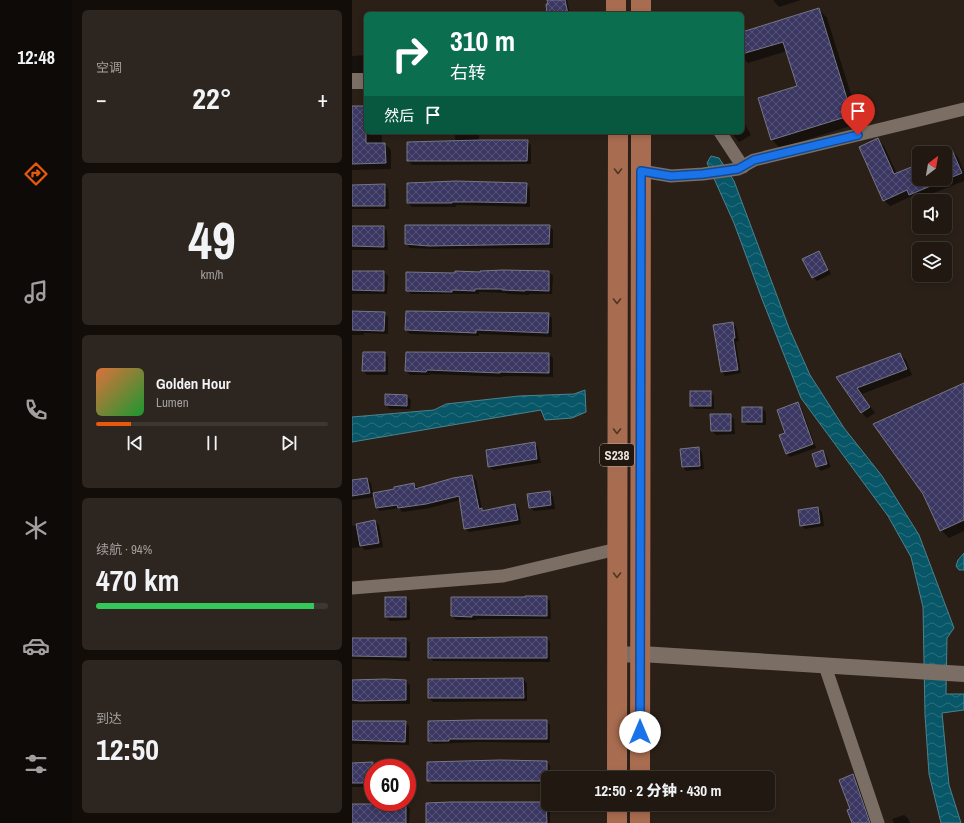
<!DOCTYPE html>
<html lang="zh">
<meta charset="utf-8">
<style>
:root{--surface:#201811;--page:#2d251f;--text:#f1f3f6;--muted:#a2a09f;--line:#3d3731;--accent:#ea580c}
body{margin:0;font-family:"Archivo Narrow","Noto Sans SC",sans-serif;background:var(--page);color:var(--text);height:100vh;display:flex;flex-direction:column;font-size:15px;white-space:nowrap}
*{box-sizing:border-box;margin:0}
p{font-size:13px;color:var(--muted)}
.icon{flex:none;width:22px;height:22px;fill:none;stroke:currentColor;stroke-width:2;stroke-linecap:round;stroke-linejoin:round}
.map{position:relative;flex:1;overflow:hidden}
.panel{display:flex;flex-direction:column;gap:10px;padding:10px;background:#120d09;width:280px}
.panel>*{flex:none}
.guide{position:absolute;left:12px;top:12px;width:380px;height:122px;border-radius:6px;box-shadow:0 2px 6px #0003,0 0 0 1px var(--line);background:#0b6e4f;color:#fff;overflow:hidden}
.needle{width:26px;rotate:31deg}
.tools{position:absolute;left:560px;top:146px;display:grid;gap:8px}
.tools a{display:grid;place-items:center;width:40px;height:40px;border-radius:6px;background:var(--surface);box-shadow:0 2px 6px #0003,0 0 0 1px var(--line);font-size:20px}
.speed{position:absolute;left:12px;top:759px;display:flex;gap:8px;font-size:20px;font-weight:700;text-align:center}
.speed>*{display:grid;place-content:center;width:52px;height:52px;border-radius:50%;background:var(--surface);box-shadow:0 2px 6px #0003,0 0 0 1px var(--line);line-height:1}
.speed .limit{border:6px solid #d22;background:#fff;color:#111}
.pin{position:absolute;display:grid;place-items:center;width:34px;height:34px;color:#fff;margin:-41px -17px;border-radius:50% 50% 50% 0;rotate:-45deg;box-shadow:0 0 4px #0007}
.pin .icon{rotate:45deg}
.me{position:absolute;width:44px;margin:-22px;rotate:0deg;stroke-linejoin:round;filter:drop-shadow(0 0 3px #0008)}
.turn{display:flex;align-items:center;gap:14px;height:84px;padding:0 20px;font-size:18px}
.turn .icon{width:52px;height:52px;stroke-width:2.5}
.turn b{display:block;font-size:28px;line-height:34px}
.then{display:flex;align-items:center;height:38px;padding:0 20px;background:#0003;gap:8px;font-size:15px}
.big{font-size:30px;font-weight:800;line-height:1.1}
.panel .widget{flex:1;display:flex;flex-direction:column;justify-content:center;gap:6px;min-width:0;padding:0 14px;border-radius:6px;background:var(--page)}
.panel .dial{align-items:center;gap:0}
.dial b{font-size:52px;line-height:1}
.song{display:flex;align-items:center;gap:12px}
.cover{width:48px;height:48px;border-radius:6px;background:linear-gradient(135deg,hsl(20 70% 55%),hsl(130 70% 35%))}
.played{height:4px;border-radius:2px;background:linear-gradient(90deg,var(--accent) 15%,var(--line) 15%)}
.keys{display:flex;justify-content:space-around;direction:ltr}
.heat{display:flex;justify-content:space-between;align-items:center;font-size:22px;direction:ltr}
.charge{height:6px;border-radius:3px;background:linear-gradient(90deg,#34c759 94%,var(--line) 0)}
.trip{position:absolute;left:189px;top:771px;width:234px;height:40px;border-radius:6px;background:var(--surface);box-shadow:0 2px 6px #0003,0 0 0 1px var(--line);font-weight:800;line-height:40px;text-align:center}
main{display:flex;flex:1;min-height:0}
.tabs{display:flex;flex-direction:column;width:72px;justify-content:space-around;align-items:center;background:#0d0a07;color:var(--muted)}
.tabs .icon{width:28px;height:28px}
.tabs .active{color:var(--accent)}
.tabs b{font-size:18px;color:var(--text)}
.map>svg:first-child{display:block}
.water{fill:url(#water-waves);stroke:#4d828c}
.shadow{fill:#0007}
.building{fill:url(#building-cross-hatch);stroke:#767685}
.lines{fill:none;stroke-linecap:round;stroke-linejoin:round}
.minor{stroke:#7b6e64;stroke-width:13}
.tertiary{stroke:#7b6e64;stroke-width:16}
.primary{stroke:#a86c50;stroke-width:20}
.oneway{stroke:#503525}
.route-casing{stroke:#114b97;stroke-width:10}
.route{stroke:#1a73e8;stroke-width:7}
.labels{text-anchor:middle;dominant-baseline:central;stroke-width:4;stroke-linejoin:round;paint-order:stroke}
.shield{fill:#21170e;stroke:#b0a7a0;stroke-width:1}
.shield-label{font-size:13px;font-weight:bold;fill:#ede5df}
</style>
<main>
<nav class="tabs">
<b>12:48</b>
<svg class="icon active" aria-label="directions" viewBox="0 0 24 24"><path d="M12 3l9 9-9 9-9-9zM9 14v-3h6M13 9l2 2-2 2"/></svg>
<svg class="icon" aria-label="music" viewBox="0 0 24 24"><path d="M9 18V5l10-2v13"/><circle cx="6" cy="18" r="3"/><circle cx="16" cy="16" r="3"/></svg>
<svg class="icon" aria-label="phone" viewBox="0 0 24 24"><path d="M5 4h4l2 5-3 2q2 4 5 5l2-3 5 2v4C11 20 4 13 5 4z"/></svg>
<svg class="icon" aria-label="climate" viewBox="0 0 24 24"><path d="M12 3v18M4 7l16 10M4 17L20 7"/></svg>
<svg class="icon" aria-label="car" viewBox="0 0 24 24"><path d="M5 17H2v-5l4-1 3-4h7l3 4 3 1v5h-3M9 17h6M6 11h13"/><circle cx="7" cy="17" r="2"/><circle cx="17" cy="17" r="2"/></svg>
<svg class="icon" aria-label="filters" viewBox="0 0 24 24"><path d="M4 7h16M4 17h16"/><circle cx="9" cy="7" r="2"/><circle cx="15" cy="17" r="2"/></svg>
</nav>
<section class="panel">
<div class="widget"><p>空调</p>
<div class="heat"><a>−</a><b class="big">22°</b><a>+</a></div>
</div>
<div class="widget dial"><b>49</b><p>km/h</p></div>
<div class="widget">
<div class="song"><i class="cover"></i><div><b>Golden Hour</b><p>Lumen</p></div></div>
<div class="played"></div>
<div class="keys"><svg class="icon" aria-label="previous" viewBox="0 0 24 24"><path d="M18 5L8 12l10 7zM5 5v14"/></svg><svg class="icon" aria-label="pause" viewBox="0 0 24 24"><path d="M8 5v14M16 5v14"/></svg><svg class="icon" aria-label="next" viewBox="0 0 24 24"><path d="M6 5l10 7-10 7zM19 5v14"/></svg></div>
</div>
<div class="widget"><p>续航 · 94%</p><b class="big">470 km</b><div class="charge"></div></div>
<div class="widget"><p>到达</p><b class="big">12:50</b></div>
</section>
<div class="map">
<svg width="612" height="823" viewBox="0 0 612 823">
<defs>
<pattern id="water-waves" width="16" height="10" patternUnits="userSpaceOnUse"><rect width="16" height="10" fill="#085768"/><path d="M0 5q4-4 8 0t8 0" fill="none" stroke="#2c6f7d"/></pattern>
<pattern id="building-cross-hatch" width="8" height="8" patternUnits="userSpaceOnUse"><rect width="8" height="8" fill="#3a3762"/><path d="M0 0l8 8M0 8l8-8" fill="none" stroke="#575478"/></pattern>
</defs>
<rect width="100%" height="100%" fill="#2a2017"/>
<g class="water">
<polygon points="359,156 367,158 382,181 437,328 458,375 492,428 530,476 567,535 602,628 595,638 594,694 612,694 612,710 590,713 597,785 609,823 589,823 577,774 573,715 571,607 559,557 536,516 449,398 410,299 382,223 355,163"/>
<polygon points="233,390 234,412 220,418 193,420 189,410 0,442 0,417 82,410 94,404 167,396 222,394"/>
<polygon points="612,553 612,570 607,570 604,566 606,560"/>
</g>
<g class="shadow">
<polygon points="196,0 215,0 218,14 196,14"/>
<polygon points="421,0 449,0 427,7"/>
<polygon points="467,9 475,18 508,123 428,148 420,140 407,99 446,87 435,51 396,63 390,57 390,33"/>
<polygon points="14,55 14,75 0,75 0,56"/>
<polygon points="0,107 14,107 14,132 30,132 30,144 33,144 39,150 39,169 0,170"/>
<polygon points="390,119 399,135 387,142 379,132 390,132"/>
<polygon points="103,132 127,132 127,141 175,141 179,145 179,164 60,165 56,161 103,142"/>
<polygon points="526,139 532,146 545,174 567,165 567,179 593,179 593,154 600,151 606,157 612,172 612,181 564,200 560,196 538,206 532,200"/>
<polygon points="174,184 178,188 178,207 104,205 104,207 60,207 56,203"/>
<polygon points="0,185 33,185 36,189 37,209 0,209"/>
<polygon points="198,226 201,230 201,248 82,249 58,248 54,244"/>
<polygon points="0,227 32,227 35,231 36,250 0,250"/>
<polygon points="466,252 470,256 479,274 465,281 461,277"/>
<polygon points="0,271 32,272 36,276 35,294 0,294"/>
<polygon points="197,272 201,276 200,294 177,294 177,295 155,294 154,293 127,292 127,294 59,294 55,290 104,274"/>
<polygon points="0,312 32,313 36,317 36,334 12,333 12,335 0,335"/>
<polygon points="196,314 200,318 200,337 127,334 127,336 58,334 54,330"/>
<polygon points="381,323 384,327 387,341 384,342 389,373 373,376 370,372"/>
<polygon points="33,353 36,357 36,375 15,375 11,371"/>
<polygon points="55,353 197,354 201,358 201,377 151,376 151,377 78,374 78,375 58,375 54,371"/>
<polygon points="548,354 554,360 560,375 510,394 523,413 515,418 509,412 486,378"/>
<polygon points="612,384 612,531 597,538 589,530"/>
<polygon points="358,392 362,396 362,409 343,409 339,405"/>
<polygon points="55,396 59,400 58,409 38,409 34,405"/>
<polygon points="446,404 449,407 464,448 438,457 434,453 435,433"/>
<polygon points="410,408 414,412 414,425 395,425 391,421"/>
<polygon points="378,415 382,419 383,434 364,435 360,431"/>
<polygon points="182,443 186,447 189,463 141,470 137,466"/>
<polygon points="346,448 350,452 352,469 334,471 331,467"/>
<polygon points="471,451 474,455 479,467 469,471 465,467"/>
<polygon points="120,476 124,480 130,509 132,511 163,505 167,509 169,524 117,532 113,528 108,500 78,508 50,512 47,508 28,511 24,507 23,497 0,500 0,481 15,479 19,483 21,494 43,490 62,485 66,488"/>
<polygon points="197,492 201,496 203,509 182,511 178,507"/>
<polygon points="466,508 470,512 472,526 453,529 449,525"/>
<polygon points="23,522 27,525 31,547 13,550 10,547 0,548 0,526"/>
<polygon points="194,597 198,601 199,619 124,619 124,620 104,620 100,616"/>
<polygon points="54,598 58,602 58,620 38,621 34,617"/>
<polygon points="195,638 198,642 198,662 81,661 77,657"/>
<polygon points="0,639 54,639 58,643 58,661 0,659"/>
<polygon points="171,679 175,683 175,701 81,702 77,698"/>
<polygon points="0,681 54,681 58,685 58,704 0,704"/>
<polygon points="194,721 198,725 198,743 128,742 81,744 77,740"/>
<polygon points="0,722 54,722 57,726 57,745 0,744"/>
<polygon points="195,762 198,766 198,778 196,778 196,784 80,784 76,780"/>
<polygon points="53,763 57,767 57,785 55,785 55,768 21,768 21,787 0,787 0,764"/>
<polygon points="501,775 505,779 519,823 501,823"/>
<polygon points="194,803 198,807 198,823 76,823 75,804"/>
<polygon points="0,805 54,805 58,809 57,823 0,823"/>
<polygon points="552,815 556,818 558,823 542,823 540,819"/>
</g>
<g class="building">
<polygon points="195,0 213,0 216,14 195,14 194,4 196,4"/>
<polygon points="467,8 500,115 419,140 406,98 445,86 431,42 390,54 390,32"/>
<polygon points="0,106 14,106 14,143 33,143 34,163 0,164"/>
<polygon points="526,138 542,174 567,164 567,179 593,179 593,153 600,150 610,173 557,195 555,190 531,201 507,147"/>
<polygon points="128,140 176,140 175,161 55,161 55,142"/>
<polygon points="104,181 175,183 174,203 125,202 100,202 100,203 55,203 55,183"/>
<polygon points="33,184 33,206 0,206 0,185"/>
<polygon points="53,225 198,225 197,244 77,246 53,244"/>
<polygon points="0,226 32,226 32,247 0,246"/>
<polygon points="467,251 476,270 460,278 450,259"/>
<polygon points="151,270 197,271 197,291 173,290 173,291 150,290 150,289 123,289 123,291 100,290 100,292 54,291 54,272 103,273 103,271 128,272 128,271"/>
<polygon points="0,271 32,271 32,291 0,290"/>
<polygon points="0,311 33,312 32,331 0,330"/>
<polygon points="54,311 197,313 196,333 124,330 124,333 53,330"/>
<polygon points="381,322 383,338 381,338 386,370 369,372 361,325"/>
<polygon points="11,352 33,352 33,371 10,371"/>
<polygon points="54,352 197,353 197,373 148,372 148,373 75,370 74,372 53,371"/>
<polygon points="548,353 555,369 505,388 518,407 509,413 484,377"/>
<polygon points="612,383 612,520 588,531 571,494 521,424"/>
<rect x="338" y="391" width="21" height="15"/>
<polygon points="33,394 55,395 55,406 33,405"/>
<polygon points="446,402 461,444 434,454 427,435 433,433 425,410"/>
<rect x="390" y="407" width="20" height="15"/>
<polygon points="358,414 379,414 379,431 359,431"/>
<polygon points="183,442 185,459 136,467 134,450"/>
<polygon points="347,447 348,466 330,467 328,449"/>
<polygon points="471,450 475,464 464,467 460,454"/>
<polygon points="120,475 127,509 130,508 130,511 163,504 166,520 112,529 107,496 74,504 46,508 45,505 24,508 21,493 42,489 42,487 62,483 63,489 101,478"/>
<polygon points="15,478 18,493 0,496 0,480"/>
<polygon points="198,491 199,505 177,508 175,494"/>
<polygon points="466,507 468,523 448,526 446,510"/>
<polygon points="23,520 27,543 8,546 4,524"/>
<polygon points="173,596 195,596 195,616 120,615 120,617 99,616 99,597 173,597"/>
<rect x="33" y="597" width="21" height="20"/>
<polygon points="173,637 195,637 195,658 76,658 76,638"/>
<polygon points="0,638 54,638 54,657 0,656"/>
<polygon points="171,678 172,698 76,698 76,679"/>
<polygon points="33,679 54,680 54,700 8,701 0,700 0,680"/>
<polygon points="124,720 195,720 195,739 97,739 97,741 76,741 76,721"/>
<polygon points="0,721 54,721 53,742 0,740"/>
<polygon points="148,760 195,761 195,781 75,781 75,762"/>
<polygon points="21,762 21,783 0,783 0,763"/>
<polygon points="501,774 518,823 500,823 495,810 498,809 487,780"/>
<polygon points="99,802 194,802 195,823 74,823 74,803"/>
<rect x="0" y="804" width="54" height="19"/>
</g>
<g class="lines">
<g class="minor">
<polyline points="368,132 391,167"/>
<polyline points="289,171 319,176 351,174 386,169 402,160 612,109"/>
<polyline points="0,588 151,576 265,549"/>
<polyline points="473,666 526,823"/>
</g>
<g class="tertiary">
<polyline points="0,81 14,81"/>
<polyline points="265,655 289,654 612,674"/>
</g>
<g class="primary">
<polyline points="289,0 289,14"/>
<polyline points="264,14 264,0"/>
<polyline points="265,778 266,132"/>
<polyline points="288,778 289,132"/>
<polyline points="265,823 265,804"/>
<polyline points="288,823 288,804"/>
</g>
</g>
<defs><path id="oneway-chevron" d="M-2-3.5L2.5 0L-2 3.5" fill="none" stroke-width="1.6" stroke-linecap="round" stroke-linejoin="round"/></defs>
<g class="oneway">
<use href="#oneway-chevron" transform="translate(266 171) rotate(90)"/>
<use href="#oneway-chevron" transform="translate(265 301) rotate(90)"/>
<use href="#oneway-chevron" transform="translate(265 431) rotate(90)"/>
<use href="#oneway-chevron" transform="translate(265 575) rotate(90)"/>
</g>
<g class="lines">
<g class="route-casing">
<polyline id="route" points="288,732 289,171 319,176 351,174 386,169 402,160 506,135"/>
</g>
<use href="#route" class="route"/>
</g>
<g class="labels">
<rect class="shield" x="248" y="444" width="34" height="22" rx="3"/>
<g class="shield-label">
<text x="265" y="455">S238</text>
</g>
</g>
</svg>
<div class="tools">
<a><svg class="needle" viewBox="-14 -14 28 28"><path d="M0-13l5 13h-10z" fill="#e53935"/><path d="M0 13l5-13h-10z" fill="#a2a09f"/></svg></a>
<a><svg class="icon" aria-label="sound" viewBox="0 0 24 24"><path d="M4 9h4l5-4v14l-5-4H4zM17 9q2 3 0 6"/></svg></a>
<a><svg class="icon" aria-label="layers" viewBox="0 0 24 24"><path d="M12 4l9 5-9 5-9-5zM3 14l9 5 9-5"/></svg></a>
</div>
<div class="speed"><div class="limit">60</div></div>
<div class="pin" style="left:506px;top:135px;background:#d93025"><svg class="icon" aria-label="arrive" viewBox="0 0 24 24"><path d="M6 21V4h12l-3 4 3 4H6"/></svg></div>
<svg class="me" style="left:288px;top:732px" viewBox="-20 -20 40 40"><circle r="19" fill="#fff"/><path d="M0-13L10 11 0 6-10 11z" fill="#1a73e8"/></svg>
<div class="trip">12:50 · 2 分钟 · 430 m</div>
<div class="guide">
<div class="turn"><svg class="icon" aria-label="right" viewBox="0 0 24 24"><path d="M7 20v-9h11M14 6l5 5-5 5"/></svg><div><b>310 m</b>右转</div></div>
<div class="then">然后<svg class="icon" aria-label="arrive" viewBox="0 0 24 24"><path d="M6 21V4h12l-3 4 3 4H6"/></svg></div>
</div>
</div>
</main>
